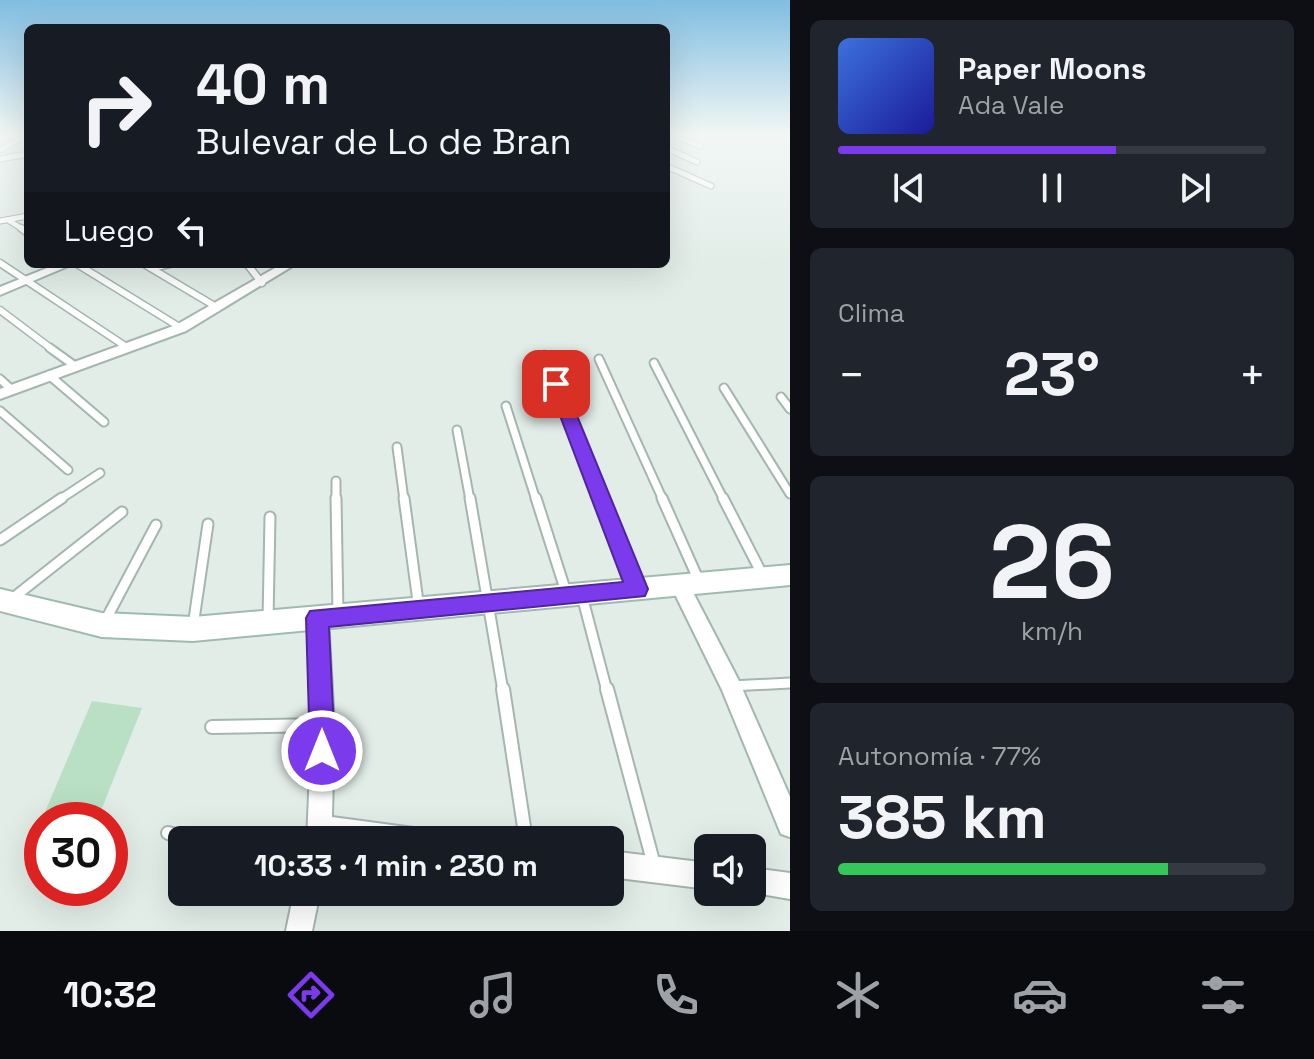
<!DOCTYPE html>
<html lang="es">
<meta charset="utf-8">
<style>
:root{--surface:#171b24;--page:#20242c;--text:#f1f3f6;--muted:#9ea1a6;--line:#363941;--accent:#7c3aed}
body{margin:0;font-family:"Space Grotesk",sans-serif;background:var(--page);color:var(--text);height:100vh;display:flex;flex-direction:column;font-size:30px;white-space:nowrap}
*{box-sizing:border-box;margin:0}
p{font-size:26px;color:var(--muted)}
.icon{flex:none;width:44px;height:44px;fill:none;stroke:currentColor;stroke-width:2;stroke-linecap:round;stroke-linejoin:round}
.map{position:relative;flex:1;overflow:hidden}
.panel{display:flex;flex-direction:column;gap:20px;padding:20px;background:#0d0f14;width:524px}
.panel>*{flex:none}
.hud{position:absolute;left:24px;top:24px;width:646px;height:244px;border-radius:12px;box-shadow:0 8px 32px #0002;background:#171b24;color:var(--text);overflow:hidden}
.buttons{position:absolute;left:694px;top:834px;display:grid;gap:16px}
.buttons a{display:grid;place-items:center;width:72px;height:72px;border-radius:12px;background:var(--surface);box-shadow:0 8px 32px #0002;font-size:40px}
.speed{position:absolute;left:24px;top:802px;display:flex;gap:16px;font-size:40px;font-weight:700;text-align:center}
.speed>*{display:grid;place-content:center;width:104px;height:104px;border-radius:50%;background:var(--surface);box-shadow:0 8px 32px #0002;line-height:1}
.speed .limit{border:12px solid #d22;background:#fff;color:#111}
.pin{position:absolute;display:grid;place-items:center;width:68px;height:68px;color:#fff;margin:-34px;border-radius:16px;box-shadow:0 4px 12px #0006}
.me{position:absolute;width:88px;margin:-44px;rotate:0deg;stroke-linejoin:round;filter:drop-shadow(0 0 6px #0008)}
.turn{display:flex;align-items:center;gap:28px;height:168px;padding:0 40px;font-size:36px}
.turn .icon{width:104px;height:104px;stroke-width:2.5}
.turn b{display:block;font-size:56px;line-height:68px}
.then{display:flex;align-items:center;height:76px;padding:0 40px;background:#0003;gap:16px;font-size:30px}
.big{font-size:60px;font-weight:600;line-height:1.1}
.panel .card{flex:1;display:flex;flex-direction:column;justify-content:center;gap:12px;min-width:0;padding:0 28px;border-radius:12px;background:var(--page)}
.panel .dial{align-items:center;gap:0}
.dial b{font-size:104px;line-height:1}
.song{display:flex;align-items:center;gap:24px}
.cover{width:96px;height:96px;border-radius:12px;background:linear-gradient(135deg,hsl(220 70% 55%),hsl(240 70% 35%))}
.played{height:8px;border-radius:4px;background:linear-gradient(90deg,var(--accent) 65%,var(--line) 65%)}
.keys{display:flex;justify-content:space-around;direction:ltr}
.heat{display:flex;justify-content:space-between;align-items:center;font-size:44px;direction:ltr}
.charge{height:12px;border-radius:6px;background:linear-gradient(90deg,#34c759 77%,var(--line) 0)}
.trip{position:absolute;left:168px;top:826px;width:456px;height:80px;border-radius:12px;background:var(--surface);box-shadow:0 8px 32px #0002;font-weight:600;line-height:80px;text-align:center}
.menu{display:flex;height:128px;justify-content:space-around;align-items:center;background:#090b0e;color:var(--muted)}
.menu .icon{width:56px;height:56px}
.menu .on{color:var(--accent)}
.menu b{font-size:36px;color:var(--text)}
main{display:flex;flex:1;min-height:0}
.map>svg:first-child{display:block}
.green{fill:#b9e0c4}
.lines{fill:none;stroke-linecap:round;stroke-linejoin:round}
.lane-far4-casing{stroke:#a4b6b0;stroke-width:7}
.lane-far3-casing{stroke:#a4b6b0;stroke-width:9}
.lane-far2-casing{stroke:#a4b6b0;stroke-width:11}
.lane-far1-casing{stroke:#a4b6b0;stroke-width:13}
.lane-casing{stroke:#a4b6b0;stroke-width:16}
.street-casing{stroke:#a4b6b0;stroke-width:4}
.secondary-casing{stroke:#9fbab1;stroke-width:4}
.lane-far4{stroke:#fff;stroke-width:5}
.lane-far3{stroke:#fff;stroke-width:6}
.lane-far2{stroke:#fff;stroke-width:7}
.lane-far1{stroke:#fff;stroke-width:9}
.lane{stroke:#fff;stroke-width:12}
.street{fill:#fff;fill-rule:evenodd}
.secondary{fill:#fff;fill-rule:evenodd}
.route{fill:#7c3aed;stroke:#51269a;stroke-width:2}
</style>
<main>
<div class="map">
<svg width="790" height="931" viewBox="0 0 790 931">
<rect width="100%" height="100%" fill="#e2ede8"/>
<polygon class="green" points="92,701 142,708 98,818 45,812"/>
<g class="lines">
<g class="lane-far4-casing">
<g id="lane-far4">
<polyline points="673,135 700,146"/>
<polyline points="666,148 697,162"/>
<polyline points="0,150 27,135"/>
<polyline points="0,159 28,154"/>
<polyline points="666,166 711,186"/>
<polyline points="8,220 24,230"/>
<polyline points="0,221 28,216"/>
</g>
</g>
<g class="lane-far3-casing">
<g id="lane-far3">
<polyline points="21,228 28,233"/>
<polyline points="0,263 128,348"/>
<polyline points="77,264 181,328"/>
<polyline points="144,264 218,308"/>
<polyline points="247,264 262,283"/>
<polyline points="151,268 170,264"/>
<polyline points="0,310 53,350"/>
</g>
</g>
<g class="lane-far2-casing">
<g id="lane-far2">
<polyline points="50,348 75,366"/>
<polyline points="544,355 602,500"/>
<polyline points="599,359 663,500"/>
<polyline points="654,363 724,500"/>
<polyline points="49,375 104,422"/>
<polyline points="0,379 10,388"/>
<polyline points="724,388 790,494"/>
<polyline points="781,397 790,409"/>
<polyline points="506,406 536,500"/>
<polyline points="0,411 68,470"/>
<polyline points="457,430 470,500"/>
<polyline points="397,447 404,500"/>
<polyline points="336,481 336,500"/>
<polyline points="59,500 100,473"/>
</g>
</g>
<g class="lane-far1-casing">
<g id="lane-far1">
<polyline points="336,498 338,613"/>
<polyline points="404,498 419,609"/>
<polyline points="470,498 503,691"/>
<polyline points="536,498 566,592"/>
<polyline points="601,498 637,588"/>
<polyline points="662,498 699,581"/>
<polyline points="723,498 763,576"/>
<polyline points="0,540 62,498"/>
<polyline points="582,596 607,691"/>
<polyline points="13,598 122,512"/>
<polyline points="268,620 270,517"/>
<polyline points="104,623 156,525"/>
<polyline points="193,626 208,524"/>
<polyline points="731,686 790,683"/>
</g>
</g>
<g class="lane-casing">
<g id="lane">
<polyline points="503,689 526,840"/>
<polyline points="607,689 654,865"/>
<polyline points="212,727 323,725"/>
<polyline points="168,833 196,840"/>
</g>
</g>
<g class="street-casing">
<g id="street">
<polygon points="57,264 73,264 0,295 0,287"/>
<polygon points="282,264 296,264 186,331 0,399 0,389 176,325"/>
<polygon points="679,576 686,579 738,679 790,797 790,837 781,834 722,690 670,584 672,579"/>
<polygon points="318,610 325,612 328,618 334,725 332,817 414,828 423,831 426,840 307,840 312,725 308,618 311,612"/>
<polygon points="610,851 708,863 708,889 610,877"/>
<polygon points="752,868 790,873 790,899 748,892 752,892"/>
<polygon points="294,892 320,892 312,931 286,931"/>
</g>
</g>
<g class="secondary-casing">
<polygon id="secondary" points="790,565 790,585 193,641 102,637 0,611 0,589 102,613 193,617"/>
</g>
<use href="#lane-far4" class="lane-far4"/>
<use href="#lane-far3" class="lane-far3"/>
<use href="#lane-far2" class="lane-far2"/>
<use href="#lane-far1" class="lane-far1"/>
<use href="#lane" class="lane"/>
<use href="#street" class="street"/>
<use href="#secondary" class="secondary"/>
</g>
<linearGradient id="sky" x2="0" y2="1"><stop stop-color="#80bde1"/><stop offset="0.51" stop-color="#f2f7f5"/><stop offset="1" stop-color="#f2f7f5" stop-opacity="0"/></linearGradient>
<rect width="790" height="265" fill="url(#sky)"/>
<polygon class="route" points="556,379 564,384 648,589 645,596 329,627 335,751 332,760 322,764 313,760 310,751 306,618 310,611 623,582 548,384"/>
</svg>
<div class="buttons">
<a><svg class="icon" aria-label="sound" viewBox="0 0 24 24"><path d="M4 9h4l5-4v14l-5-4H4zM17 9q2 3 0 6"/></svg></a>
</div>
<div class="speed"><div class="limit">30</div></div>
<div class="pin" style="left:556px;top:384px;background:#d93025"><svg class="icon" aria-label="arrive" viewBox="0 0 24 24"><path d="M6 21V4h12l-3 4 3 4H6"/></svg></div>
<svg class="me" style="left:322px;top:751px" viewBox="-20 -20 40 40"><circle r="17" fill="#7c3aed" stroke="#fff" stroke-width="3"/><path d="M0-11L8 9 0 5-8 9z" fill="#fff"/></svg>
<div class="trip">10:33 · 1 min · 230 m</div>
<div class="hud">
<div class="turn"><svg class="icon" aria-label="right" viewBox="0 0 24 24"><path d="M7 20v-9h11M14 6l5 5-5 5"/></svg><div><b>40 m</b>Bulevar de Lo de Bran</div></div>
<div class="then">Luego<svg class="icon" aria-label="left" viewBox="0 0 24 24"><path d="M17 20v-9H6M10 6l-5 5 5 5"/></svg></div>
</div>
</div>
<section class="panel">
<div class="card">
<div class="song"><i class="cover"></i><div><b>Paper Moons</b><p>Ada Vale</p></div></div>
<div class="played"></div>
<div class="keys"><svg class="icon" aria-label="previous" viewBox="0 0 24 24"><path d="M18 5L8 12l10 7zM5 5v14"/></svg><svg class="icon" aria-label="pause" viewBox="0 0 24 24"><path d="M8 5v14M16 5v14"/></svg><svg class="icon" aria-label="next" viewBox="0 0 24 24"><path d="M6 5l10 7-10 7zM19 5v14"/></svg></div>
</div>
<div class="card"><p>Clima</p>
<div class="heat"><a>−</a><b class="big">23°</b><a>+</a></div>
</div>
<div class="card dial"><b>26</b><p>km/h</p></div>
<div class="card"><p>Autonomía · 77%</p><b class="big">385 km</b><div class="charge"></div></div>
</section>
</main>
<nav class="menu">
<b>10:32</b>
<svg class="icon on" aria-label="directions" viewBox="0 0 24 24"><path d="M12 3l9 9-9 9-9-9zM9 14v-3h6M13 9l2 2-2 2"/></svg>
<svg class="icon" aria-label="music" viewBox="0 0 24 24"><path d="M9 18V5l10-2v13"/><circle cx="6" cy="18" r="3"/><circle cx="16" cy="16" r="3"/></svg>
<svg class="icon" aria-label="phone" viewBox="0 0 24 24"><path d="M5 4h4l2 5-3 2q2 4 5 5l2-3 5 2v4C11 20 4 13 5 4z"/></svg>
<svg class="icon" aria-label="climate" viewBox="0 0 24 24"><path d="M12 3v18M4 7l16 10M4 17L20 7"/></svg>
<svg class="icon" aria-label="car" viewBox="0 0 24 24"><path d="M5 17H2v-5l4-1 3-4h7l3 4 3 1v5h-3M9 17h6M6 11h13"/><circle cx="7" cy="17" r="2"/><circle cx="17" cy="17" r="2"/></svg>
<svg class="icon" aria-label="filters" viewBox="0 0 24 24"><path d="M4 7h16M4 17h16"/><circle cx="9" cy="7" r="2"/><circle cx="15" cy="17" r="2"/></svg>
</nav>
